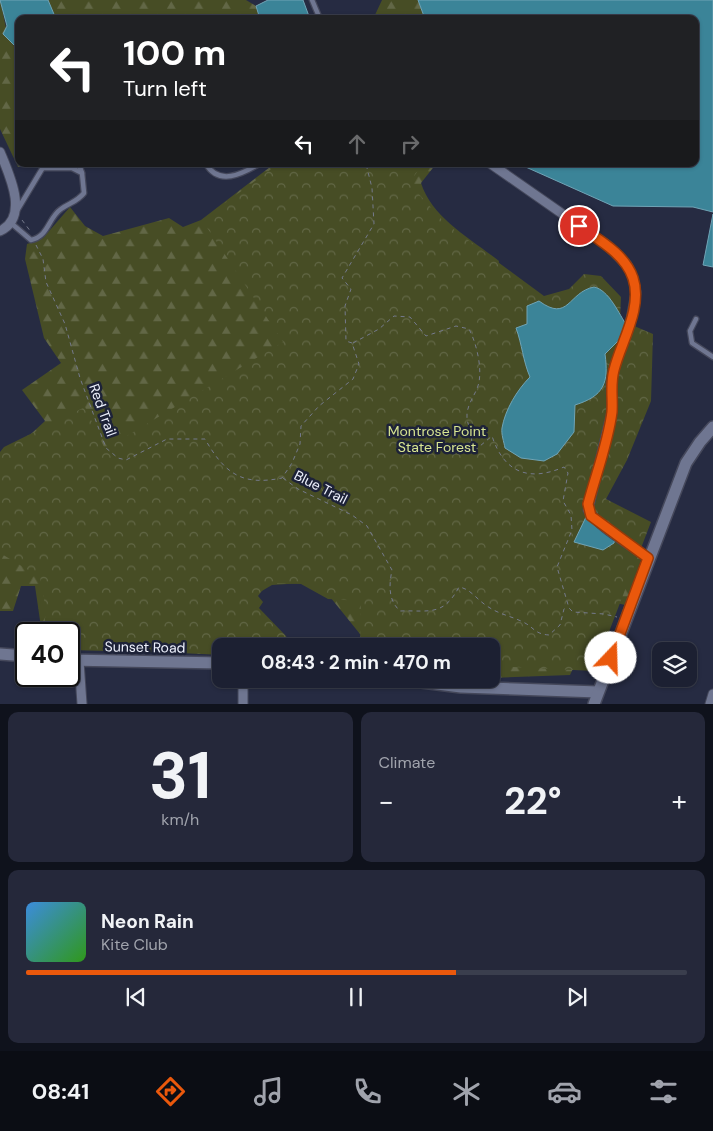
<!DOCTYPE html>
<meta charset="utf-8">
<style>
:root{--surface:#1c2032;--page:#25283a;--text:#f1f3f6;--muted:#a0a3ac;--line:#3a3e4d;--accent:#ea580c}
body{margin:0;font-family:"DM Sans",sans-serif;background:var(--page);color:var(--text);height:100vh;display:flex;flex-direction:column;font-size:19px;white-space:nowrap}
*{box-sizing:border-box;margin:0}
p{font-size:16px;color:var(--muted)}
.icon{flex:none;width:28px;height:28px;fill:none;stroke:currentColor;stroke-width:2;stroke-linecap:round;stroke-linejoin:round}
.map{position:relative;height:704px;overflow:hidden}
.sheet{display:flex;flex-direction:column;gap:8px;padding:8px;background:#0f121c;flex:1}
.sheet>*{flex:none}
.top-card{position:absolute;left:15px;top:15px;width:684px;height:152px;border-radius:10px;box-shadow:0 1px 4px #0004,0 0 0 1px var(--line);background:#202124;color:#fff;overflow:hidden}
.buttons{position:absolute;left:652px;top:642px;display:grid;gap:10px}
.buttons a{display:grid;place-items:center;width:45px;height:45px;border-radius:10px;background:var(--surface);box-shadow:0 1px 4px #0004,0 0 0 1px var(--line);font-size:25px}
.speed{position:absolute;left:15px;top:622px;display:flex;gap:10px;font-size:25px;font-weight:700;text-align:center}
.speed>*{display:grid;place-content:center;width:65px;height:65px;border-radius:50%;background:var(--surface);box-shadow:0 1px 4px #0004,0 0 0 1px var(--line);line-height:1}
.speed .limit{border:2px solid #111;border-radius:8px;background:#fff;color:#111}
.pin{position:absolute;display:grid;place-items:center;width:42px;height:42px;color:#fff;margin:-21px;border:2px solid #fff;border-radius:50%;box-shadow:0 1px 5px #0007}
.me{position:absolute;width:55px;margin:-28px;rotate:21deg;stroke-linejoin:round;filter:drop-shadow(0 0 4px #0008)}
.turn{display:flex;align-items:center;gap:18px;height:105px;padding:0 25px;font-size:22px}
.turn .icon{width:65px;height:65px;stroke-width:2.5}
.turn b{display:block;font-size:35px;line-height:42px}
.lanes{display:flex;align-items:center;height:48px;padding:0 25px;background:#0003;justify-content:center;gap:25px;direction:ltr}
.lanes .off{opacity:.35}
.big{font-size:38px;font-weight:700;line-height:1.1}
.sheet .card{flex:1;display:flex;flex-direction:column;justify-content:center;gap:8px;min-width:0;padding:0 18px;border-radius:10px;background:var(--page)}
.sheet .dial{align-items:center;gap:0}
.dial b{font-size:65px;line-height:1}
.song{display:flex;align-items:center;gap:15px}
.cover{width:60px;height:60px;border-radius:8px;background:linear-gradient(135deg,hsl(210 70% 55%),hsl(110 70% 35%))}
.played{height:5px;border-radius:2px;background:linear-gradient(90deg,var(--accent) 65%,var(--line) 65%)}
.keys{display:flex;justify-content:space-around;direction:ltr}
.heat{display:flex;justify-content:space-between;align-items:center;font-size:28px;direction:ltr}
.sheet .tiles{flex:1;display:grid;gap:8px;grid-template-columns:1fr 1fr}
.card:last-child{grid-column:span 2}
.trip{position:absolute;left:212px;top:638px;width:288px;height:50px;border-radius:10px;background:var(--surface);box-shadow:0 1px 4px #0004,0 0 0 1px var(--line);font-weight:700;line-height:50px;text-align:center}
.menu{display:flex;height:80px;justify-content:space-around;align-items:center;background:#0b0d14;color:var(--muted)}
.menu .icon{width:35px;height:35px}
.menu .selected{color:var(--accent)}
.menu b{font-size:22px;color:var(--text)}
.map>svg:first-child{display:block}
.forest{fill:url(#forest-firs)}
.park{fill:url(#park-crowns)}
.water{fill:#3b8498;stroke:#70a4b6}
.lines{fill:none;stroke-linecap:round;stroke-linejoin:round}
.service-casing{stroke:#45485b;stroke-width:7}
.minor-casing{stroke:#45485b;stroke-width:11}
.tertiary-casing{stroke:#45485b;stroke-width:14}
.path{stroke:#757a8c;stroke-width:1;stroke-dasharray:4 4;stroke-linecap:butt}
.service{stroke:#6f7691;stroke-width:4.5}
.minor{stroke:#6f7691;stroke-width:9}
.tertiary{stroke:#6f7691;stroke-width:11}
.route-casing{stroke:#983908;stroke-width:12}
.route{stroke:#ea580c;stroke-width:9}
.labels{text-anchor:middle;dominant-baseline:central;stroke-width:5;stroke-linejoin:round;paint-order:stroke}
.street-label{font-size:14px;fill:#edf0fc;stroke:#1d2238}
.park-label{font-size:14px;fill:#d8e591;stroke:#1d2238}
</style>
<div class="map">
<svg width="713" height="704" viewBox="0 0 713 704">
<defs>
<pattern id="forest-firs" width="22" height="20" patternUnits="userSpaceOnUse" patternTransform="scale(1.25)"><rect width="22" height="20" fill="#474d25"/><path d="M5 1l3.5 6h-7zM16 11l3.5 6h-7z" fill="#626746"/></pattern>
<pattern id="park-crowns" width="20" height="18" patternUnits="userSpaceOnUse" patternTransform="scale(1.25)"><rect width="20" height="18" fill="#474d25"/><path d="M2 6a3 3 0 1 1 6 0M12 15a3 3 0 1 1 6 0" fill="none" stroke="#626746"/></pattern>
</defs>
<rect width="100%" height="100%" fill="#262b42"/>
<g class="forest">
<path d="M0 0C5 17 5 40 19 51V164H42L18 167 0 129Z"/>
<polygon points="48,0 246,0 256,6 260,19 56,19"/>
<polygon points="382,0 418,0 425,19 378,19 375,15"/>
<path d="M274 164H436L421 183C432 218 471 239 499 261L490 310 615 536 641 560 625 605 605 600 570 675 491 678V646L364 639 318 582 272 585 255 595 221 646V655L69 647V634H42L35 586H21L13 611H0V493L19 445 45 421 22 390 61 363 44 338 25 259 27 244 43 238 70 207 85 226 103 236 169 218 183 227 201 220Z"/>
</g>
<polygon class="park" points="278,164 423,164 409,183 445,223 544,296 569,289 584,274 601,276 621,297 620,320 653,334 651,401 627,460 606,499 651,522 594,671 491,666 491,646 360,646 361,601 328,599 301,584 268,583 258,596 263,602 259,608 286,636 290,646 221,646 221,654 69,650 69,634 43,634 46,611 40,577 0,553 0,452 4,447 85,407 105,449 283,342 202,220"/>
<g class="water">
<polygon points="0,0 48,0 56,19 19,19 19,50 3,34 7,26"/>
<polygon points="268,0 303,0 310,19 260,19 256,6"/>
<polygon points="418,0 713,0 713,212 693,207 613,206 519,164 695,164 695,19 425,19"/>
<polygon points="713,214 713,267 703,265"/>
<path d="M594 287C609 290 619 314 627 326L621 338 605 354C609 383 604 396 575 405L574 432 557 454 544 461 521 458 505 448C504 442 501 434 502 428 505 410 517 390 530 377 523 361 522 344 516 328L527 324V306L539 301C569 323 568 292 594 287Z"/>
<polygon points="586,517 615,536 614,543 603,550 574,542"/>
</g>
<g class="lines">
<g class="service-casing">
<g id="service">
<polyline points="312,0 320,19"/>
<path d="M206 164C219 186 242 174 259 164"/>
<polyline points="43,168 72,168 82,173 79,164"/>
<polyline points="18,209 45,164"/>
<path d="M11 223 31 240C49 236 48 218 61 209 69 203 77 202 84 193L82 173"/>
<polyline points="696,319 690,331 692,343 713,357"/>
</g>
</g>
<g class="minor-casing">
<g id="minor">
<path d="M0 152C9 174 30 217 0 231"/>
<path d="M491 164 607 245 627 265 633 278 636 292 630 325 613 371 611 384 612 411 588 510C599 528 631 545 648 558"/>
<polyline points="79,661 82,704"/>
<polyline points="243,704 243,679"/>
<polyline points="710,704 713,694"/>
</g>
</g>
<g class="tertiary-casing">
<g id="tertiary">
<polyline points="0,654 26,656"/>
<polyline points="69,660 221,663"/>
<polyline points="398,679 461,687 598,692"/>
<polyline points="594,704 686,463 700,442 713,427"/>
</g>
</g>
<g class="path">
<polyline points="22,220 31,232"/>
<path d="M36 245 43 259 46 282 65 324 80 378 106 448 118 458 126 460 167 439H205C225 474 242 486 282 478L292 463 300 444 301 426 319 406 353 379 359 364 352 343"/>
<polyline points="352,343 346,341 345,306 351,289 342,278 374,224 372,188 366,164"/>
<path d="M353 343 379 329 394 316 410 317 426 336 456 326 469 329C476 342 482 366 479 382 477 393 468 402 467 414 466 425 474 432 471 448L474 451 492 436C504 473 529 482 564 467L568 473 563 501 571 515 572 530 557 567 569 608 573 612 604 614 617 617"/>
<path d="M283 478 298 489 352 515 367 526 392 570C389 585 388 600 400 611 429 610 443 617 459 587 471 589 476 599 487 606 498 614 511 616 523 622 534 627 534 634 549 635L560 625 564 609 567 606"/>
</g>
<use href="#service" class="service"/>
<use href="#minor" class="minor"/>
<use href="#tertiary" class="tertiary"/>
</g>
<g class="lines">
<g class="route-casing">
<path id="route" d="M579 226C599 240 625 254 633 278 643 308 621 342 614 370 610 384 613 398 612 412 608 443 596 474 588 504L591 516 648 558 611 658"/>
</g>
<use href="#route" class="route"/>
</g>
<g class="labels">
<g class="street-label">
<text transform="translate(103 410) rotate(70)">Red Trail</text>
<text transform="translate(321 487) rotate(27)">Blue Trail</text>
<text transform="translate(145 647) rotate(1)">Sunset Road</text>
</g>
<g class="park-label">
<text x="437" y="431">Montrose Point<tspan x="437" dy="16">State Forest</tspan></text>
</g>
</g>
</svg>
<div class="buttons">
<a><svg class="icon" aria-label="layers" viewBox="0 0 24 24"><path d="M12 4l9 5-9 5-9-5zM3 14l9 5 9-5"/></svg></a>
</div>
<div class="speed"><div class="limit">40</div></div>
<div class="pin" style="left:579px;top:226px;background:#d93025"><svg class="icon" aria-label="arrive" viewBox="0 0 24 24"><path d="M6 21V4h12l-3 4 3 4H6"/></svg></div>
<svg class="me" style="left:611px;top:658px" viewBox="-20 -20 40 40"><circle r="19" fill="#fff"/><path d="M0-13L10 11 0 6-10 11z" fill="#ea580c"/></svg>
<div class="trip">08:43 · 2 min · 470 m</div>
<div class="top-card">
<div class="turn"><svg class="icon" aria-label="left" viewBox="0 0 24 24"><path d="M17 20v-9H6M10 6l-5 5 5 5"/></svg><div><b>100 m</b>Turn left</div></div>
<div class="lanes"><svg class="icon" aria-label="left" viewBox="0 0 24 24"><path d="M17 20v-9H6M10 6l-5 5 5 5"/></svg><svg class="icon off" aria-label="ahead" viewBox="0 0 24 24"><path d="M12 20V5M6 11l6-6 6 6"/></svg><svg class="icon off" aria-label="right" viewBox="0 0 24 24"><path d="M7 20v-9h11M14 6l5 5-5 5"/></svg></div>
</div>
</div>
<section class="sheet">
<div class="tiles">
<div class="card dial"><b>31</b><p>km/h</p></div>
<div class="card"><p>Climate</p>
<div class="heat"><a>−</a><b class="big">22°</b><a>+</a></div>
</div>
<div class="card">
<div class="song"><i class="cover"></i><div><b>Neon Rain</b><p>Kite Club</p></div></div>
<div class="played"></div>
<div class="keys"><svg class="icon" aria-label="previous" viewBox="0 0 24 24"><path d="M18 5L8 12l10 7zM5 5v14"/></svg><svg class="icon" aria-label="pause" viewBox="0 0 24 24"><path d="M8 5v14M16 5v14"/></svg><svg class="icon" aria-label="next" viewBox="0 0 24 24"><path d="M6 5l10 7-10 7zM19 5v14"/></svg></div>
</div>
</div>
</section>
<nav class="menu">
<b>08:41</b>
<svg class="icon selected" aria-label="directions" viewBox="0 0 24 24"><path d="M12 3l9 9-9 9-9-9zM9 14v-3h6M13 9l2 2-2 2"/></svg>
<svg class="icon" aria-label="music" viewBox="0 0 24 24"><path d="M9 18V5l10-2v13"/><circle cx="6" cy="18" r="3"/><circle cx="16" cy="16" r="3"/></svg>
<svg class="icon" aria-label="phone" viewBox="0 0 24 24"><path d="M5 4h4l2 5-3 2q2 4 5 5l2-3 5 2v4C11 20 4 13 5 4z"/></svg>
<svg class="icon" aria-label="climate" viewBox="0 0 24 24"><path d="M12 3v18M4 7l16 10M4 17L20 7"/></svg>
<svg class="icon" aria-label="car" viewBox="0 0 24 24"><path d="M5 17H2v-5l4-1 3-4h7l3 4 3 1v5h-3M9 17h6M6 11h13"/><circle cx="7" cy="17" r="2"/><circle cx="17" cy="17" r="2"/></svg>
<svg class="icon" aria-label="filters" viewBox="0 0 24 24"><path d="M4 7h16M4 17h16"/><circle cx="9" cy="7" r="2"/><circle cx="15" cy="17" r="2"/></svg>
</nav>
